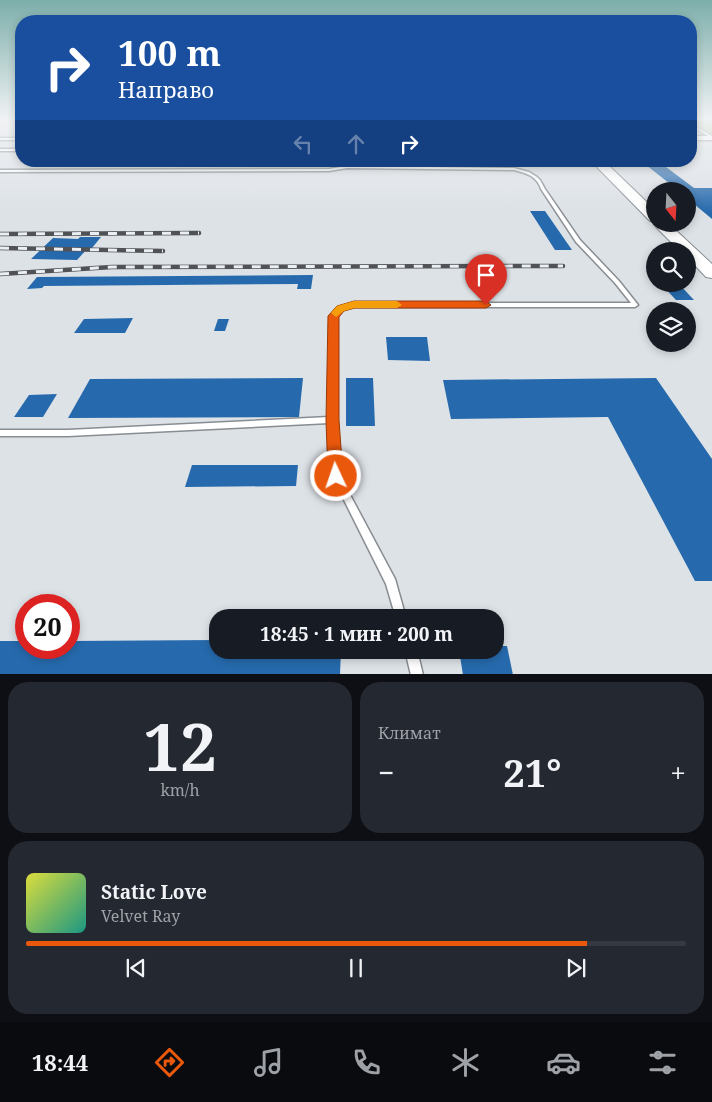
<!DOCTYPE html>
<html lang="ru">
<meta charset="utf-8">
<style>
:root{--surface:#171b24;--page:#242831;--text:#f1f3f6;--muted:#9ea1a6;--line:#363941;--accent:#ea580c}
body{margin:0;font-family:"Noto Serif",serif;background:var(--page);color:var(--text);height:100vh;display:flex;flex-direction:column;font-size:19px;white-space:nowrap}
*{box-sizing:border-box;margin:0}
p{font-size:16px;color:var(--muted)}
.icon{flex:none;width:28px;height:28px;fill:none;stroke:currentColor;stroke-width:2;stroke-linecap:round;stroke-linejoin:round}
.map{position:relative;height:674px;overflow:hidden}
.sheet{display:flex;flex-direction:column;gap:8px;padding:8px;background:#0d0f14;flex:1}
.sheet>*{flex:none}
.hud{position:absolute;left:15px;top:15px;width:682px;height:152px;border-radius:20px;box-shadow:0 2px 8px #0003;background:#1a4fa0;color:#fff;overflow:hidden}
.needle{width:32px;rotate:162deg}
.controls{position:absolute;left:646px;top:182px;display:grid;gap:10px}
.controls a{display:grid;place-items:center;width:50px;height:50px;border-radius:50%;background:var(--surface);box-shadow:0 2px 8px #0003;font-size:25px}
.speed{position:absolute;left:15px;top:594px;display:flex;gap:10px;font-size:25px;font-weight:700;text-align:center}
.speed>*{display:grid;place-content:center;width:65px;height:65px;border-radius:50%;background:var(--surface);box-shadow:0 2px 8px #0003;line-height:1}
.speed .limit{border:8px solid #d22;background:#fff;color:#111}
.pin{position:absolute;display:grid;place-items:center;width:42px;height:42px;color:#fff;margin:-51px -21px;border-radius:50% 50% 50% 0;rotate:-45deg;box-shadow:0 0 5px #0007}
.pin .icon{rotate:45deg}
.me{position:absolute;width:55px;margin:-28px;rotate:357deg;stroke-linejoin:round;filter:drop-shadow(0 0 4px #0008)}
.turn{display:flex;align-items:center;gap:18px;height:105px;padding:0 20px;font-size:22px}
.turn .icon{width:65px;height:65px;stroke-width:2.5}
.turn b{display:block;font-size:35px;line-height:42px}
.lanes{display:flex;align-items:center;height:48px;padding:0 20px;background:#0003;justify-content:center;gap:25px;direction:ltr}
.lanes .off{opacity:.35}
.big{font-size:38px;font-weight:700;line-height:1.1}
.sheet .card{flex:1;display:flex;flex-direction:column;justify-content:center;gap:8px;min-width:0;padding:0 18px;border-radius:20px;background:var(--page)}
.sheet .dial{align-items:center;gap:0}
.dial b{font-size:65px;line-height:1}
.song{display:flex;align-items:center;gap:15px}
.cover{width:60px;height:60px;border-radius:8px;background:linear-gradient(135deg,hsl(60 70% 55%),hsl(170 70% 35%))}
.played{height:5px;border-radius:2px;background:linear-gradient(90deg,var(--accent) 85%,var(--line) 85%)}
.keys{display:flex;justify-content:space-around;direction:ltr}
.heat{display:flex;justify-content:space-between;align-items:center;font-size:28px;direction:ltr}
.sheet .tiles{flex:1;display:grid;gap:8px;grid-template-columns:1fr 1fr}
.card:last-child{grid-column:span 2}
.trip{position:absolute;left:209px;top:609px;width:295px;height:50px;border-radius:20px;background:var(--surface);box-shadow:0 2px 8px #0003;font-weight:700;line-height:50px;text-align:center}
.tabs{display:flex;height:80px;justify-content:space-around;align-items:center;background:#090b0e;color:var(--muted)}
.tabs .icon{width:35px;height:35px}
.tabs .active{color:var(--accent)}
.tabs b{font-size:22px;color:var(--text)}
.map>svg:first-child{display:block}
.green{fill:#a1bd86}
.building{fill:#266aad}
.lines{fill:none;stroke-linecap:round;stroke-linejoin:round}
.lane-casing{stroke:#888d92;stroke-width:3}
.street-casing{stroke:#888d92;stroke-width:3}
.primary-casing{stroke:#888d92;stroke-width:2}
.lane{fill:#fff;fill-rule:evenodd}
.street{fill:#fff;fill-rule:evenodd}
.primary{fill:#fff;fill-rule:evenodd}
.rail-casing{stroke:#505255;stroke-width:4.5}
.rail{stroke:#eaeff5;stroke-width:3;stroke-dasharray:9;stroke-linecap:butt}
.route{fill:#ea580c;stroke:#983908}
.slow{fill:#f59e0b}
</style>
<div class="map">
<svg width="712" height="675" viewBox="0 0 712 675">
<rect width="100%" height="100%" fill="#dde2e7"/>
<polygon class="green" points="691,118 712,118 712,137 691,124"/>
<g class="building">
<polygon points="641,161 658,161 694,188 712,188 712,219 688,199 688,191 679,191"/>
<polygon points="530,211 545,211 572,250 555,250"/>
<polygon points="80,237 101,237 92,248 88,248 77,260 31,259 53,238 78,239"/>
<polygon points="313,275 311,289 297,289 298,284 44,286 42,288 27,289 37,277"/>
<polygon points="661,284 679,284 694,300 676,300"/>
<polygon points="133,318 125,333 74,333 84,319"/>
<polygon points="218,319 229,319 225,331 214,331"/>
<polygon points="386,337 427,337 430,361 388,360"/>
<polygon points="303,378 299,417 68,418 90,379"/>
<polygon points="346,378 373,378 375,426 346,426"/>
<polygon points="656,378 712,459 712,581 695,581 608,417 451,419 443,380"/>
<polygon points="57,394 43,417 14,417 29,395"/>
<polygon points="192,465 298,465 296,486 185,487"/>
<polygon points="218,640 218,650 341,650 340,675 0,675 0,641 26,641 26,648 69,648 69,641"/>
<polygon points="495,646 507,646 513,675 463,675 459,650 495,650"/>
</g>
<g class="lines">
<g class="lane-casing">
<g id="lane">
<polygon points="691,124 712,136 712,138 691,126"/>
<rect x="0" y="138" width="21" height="2"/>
<rect x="0" y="149" width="21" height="2"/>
<path d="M347 166 514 168 529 172 537 177 540 180 545 189 580 240 619 281 638 305 635 307H354L343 310 336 317 337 420 340 476 395 579 406 618H396L386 584 332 476 329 423 68 436H0V430H68L329 417 330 316 339 308 354 303H631L615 283 576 242 541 189C537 176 526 173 514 170L347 168 329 171 0 172V170L329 169Z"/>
<polygon points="405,650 417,650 423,675 411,675"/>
</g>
</g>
<g class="street-casing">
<rect id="street" x="691" y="136" width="21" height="4"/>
</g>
<g class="primary-casing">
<polygon id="primary" points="591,161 604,161 655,210 655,224 669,224 712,264 712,278 706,277 688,258 688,251 680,251 656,227 654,224 655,222 650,221"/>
</g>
<use href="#lane" class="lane"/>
<use href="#street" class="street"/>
<use href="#primary" class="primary"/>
<g class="rail-casing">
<g id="rail">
<polyline points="0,234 199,233"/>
<polyline points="0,248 163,251"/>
<polyline points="0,274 112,267 563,266"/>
</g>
</g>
<use href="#rail" class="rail"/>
</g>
<linearGradient id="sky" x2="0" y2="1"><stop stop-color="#7caeaa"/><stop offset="0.56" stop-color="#f0f2f4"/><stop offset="1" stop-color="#f0f2f4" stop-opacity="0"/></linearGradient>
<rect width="712" height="212" fill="url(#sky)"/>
<polygon class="route" points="354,301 486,301 491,305 486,308 355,308 344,311 339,317 339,420 343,476 341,481 336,483 330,481 328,476 326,420 328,316 337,306"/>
<polygon class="slow" points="354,301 397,301 402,305 397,308 355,308 344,311 336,317 331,313 337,306"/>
</svg>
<div class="controls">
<a><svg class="needle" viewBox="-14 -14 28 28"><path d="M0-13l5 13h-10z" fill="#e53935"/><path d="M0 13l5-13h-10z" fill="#9ea1a6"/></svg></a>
<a><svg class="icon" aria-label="search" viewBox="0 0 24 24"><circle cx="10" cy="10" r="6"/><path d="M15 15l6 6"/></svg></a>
<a><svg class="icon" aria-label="layers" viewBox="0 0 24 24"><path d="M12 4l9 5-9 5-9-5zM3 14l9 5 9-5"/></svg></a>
</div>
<div class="speed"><div class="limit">20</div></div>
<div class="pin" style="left:486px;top:305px;background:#d93025"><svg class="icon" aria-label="arrive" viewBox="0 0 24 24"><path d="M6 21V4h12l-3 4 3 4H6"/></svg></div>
<svg class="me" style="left:336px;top:476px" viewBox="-20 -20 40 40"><circle r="17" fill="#ea580c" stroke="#fff" stroke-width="3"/><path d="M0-11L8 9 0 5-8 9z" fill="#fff"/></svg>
<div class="trip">18:45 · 1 мин · 200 m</div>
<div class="hud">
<div class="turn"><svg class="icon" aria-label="right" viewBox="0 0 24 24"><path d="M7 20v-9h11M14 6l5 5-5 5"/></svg><div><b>100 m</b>Направо</div></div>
<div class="lanes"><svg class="icon off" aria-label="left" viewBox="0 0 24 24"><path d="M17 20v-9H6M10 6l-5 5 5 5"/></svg><svg class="icon off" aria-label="ahead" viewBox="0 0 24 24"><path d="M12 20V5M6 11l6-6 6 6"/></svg><svg class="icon" aria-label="right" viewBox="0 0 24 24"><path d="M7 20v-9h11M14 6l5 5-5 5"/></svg></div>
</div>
</div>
<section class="sheet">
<div class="tiles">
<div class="card dial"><b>12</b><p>km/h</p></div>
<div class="card"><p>Климат</p>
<div class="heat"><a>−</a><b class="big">21°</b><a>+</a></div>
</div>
<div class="card">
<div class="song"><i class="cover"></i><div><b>Static Love</b><p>Velvet Ray</p></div></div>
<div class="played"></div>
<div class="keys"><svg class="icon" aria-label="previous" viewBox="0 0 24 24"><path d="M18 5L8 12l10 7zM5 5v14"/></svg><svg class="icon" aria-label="pause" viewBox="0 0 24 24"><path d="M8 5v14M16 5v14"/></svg><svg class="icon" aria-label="next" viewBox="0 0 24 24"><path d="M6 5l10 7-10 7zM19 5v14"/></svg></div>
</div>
</div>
</section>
<nav class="tabs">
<b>18:44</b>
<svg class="icon active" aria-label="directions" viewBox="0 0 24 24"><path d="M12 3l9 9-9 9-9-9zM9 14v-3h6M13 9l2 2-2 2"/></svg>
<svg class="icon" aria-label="music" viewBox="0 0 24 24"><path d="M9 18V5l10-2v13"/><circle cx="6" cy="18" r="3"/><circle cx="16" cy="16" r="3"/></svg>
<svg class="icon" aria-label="phone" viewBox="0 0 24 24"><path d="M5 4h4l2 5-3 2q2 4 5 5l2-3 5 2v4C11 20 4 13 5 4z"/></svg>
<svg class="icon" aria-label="climate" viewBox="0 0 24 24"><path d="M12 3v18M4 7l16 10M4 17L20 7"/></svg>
<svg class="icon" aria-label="car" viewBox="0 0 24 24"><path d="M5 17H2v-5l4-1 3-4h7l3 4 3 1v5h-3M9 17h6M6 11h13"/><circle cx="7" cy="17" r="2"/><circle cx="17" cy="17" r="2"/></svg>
<svg class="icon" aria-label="filters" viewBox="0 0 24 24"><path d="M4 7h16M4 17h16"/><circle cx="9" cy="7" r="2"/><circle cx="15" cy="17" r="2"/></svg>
</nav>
